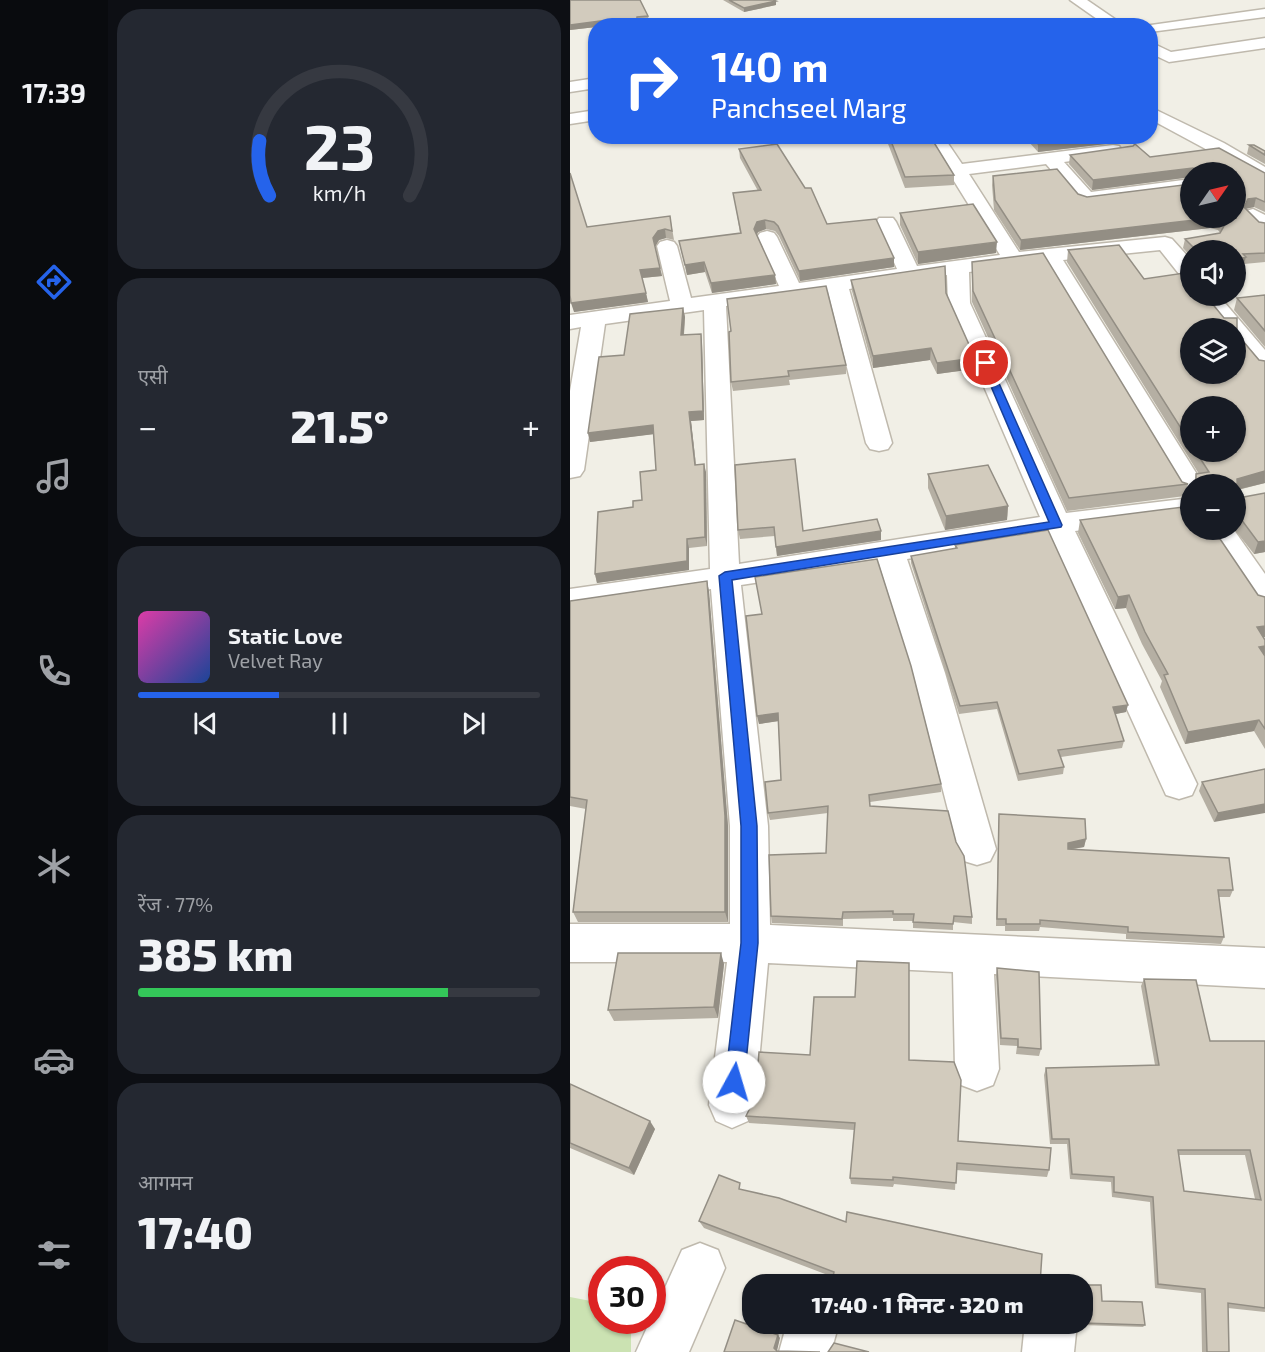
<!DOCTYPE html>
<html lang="hi">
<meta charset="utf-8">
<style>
:root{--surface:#171b24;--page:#242831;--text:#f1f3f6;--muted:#9ea1a6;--line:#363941;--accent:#2563eb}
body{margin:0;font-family:"Exo 2","Noto Sans Devanagari",sans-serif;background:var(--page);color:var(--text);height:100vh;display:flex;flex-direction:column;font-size:22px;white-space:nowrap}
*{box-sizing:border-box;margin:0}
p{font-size:20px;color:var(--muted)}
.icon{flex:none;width:33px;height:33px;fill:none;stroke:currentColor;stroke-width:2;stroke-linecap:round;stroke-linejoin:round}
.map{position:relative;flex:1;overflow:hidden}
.details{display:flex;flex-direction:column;gap:9px;padding:9px;background:#0d0f14;width:462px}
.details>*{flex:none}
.guide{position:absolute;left:18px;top:18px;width:570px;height:126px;border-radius:24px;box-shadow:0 2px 4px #0004;background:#2563eb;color:#fff;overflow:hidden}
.needle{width:39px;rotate:56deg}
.tools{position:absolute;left:610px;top:162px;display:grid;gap:12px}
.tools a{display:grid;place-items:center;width:66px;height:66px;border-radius:50%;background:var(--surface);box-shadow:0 2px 4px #0004;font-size:30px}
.speed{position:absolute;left:18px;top:1256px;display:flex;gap:12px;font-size:30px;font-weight:700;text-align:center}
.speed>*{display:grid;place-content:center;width:78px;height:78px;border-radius:50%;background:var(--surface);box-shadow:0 2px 4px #0004;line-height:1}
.speed .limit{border:9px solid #d22;background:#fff;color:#111}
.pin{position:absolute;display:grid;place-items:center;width:51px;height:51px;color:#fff;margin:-26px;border:3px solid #fff;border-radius:50%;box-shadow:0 2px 6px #0007}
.me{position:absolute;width:66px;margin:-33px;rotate:6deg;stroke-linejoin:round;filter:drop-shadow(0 0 4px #0008)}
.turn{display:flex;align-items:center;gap:21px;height:126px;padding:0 24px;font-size:27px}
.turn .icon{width:78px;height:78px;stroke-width:2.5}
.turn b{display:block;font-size:42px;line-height:51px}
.big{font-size:45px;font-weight:800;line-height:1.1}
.details .card{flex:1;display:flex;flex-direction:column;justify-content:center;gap:9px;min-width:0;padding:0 21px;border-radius:24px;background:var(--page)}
.details .dial{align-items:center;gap:0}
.dial svg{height:156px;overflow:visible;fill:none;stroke:var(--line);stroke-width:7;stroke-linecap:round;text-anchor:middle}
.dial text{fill:var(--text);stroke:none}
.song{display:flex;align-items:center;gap:18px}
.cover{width:72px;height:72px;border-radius:9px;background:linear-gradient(135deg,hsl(320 70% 55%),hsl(220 70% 35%))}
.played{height:6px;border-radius:3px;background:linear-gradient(90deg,var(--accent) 35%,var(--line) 35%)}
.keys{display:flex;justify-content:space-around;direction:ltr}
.heat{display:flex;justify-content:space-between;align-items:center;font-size:33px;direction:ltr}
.charge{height:9px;border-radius:4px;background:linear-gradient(90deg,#34c759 77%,var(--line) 0)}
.trip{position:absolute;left:172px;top:1274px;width:351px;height:60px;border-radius:24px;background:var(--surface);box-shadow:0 2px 4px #0004;font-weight:800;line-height:60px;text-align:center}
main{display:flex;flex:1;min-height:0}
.dock{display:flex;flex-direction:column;width:108px;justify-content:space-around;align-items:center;background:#090b0e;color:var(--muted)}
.dock .icon{width:42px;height:42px}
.dock .selected{color:var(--accent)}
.dock b{font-size:27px;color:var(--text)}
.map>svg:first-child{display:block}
.green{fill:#cbe2b2}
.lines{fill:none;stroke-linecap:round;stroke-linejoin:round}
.minor-casing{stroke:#bfb9ad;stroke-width:3}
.minor{fill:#fff;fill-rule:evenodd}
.wall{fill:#b5afa3;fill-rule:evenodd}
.shaded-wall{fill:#938e84}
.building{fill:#d2cbbd;stroke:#938e84;stroke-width:1.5;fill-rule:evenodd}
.route{fill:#2563eb;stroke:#184099;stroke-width:1.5}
</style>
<main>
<nav class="dock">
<b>17:39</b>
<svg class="icon selected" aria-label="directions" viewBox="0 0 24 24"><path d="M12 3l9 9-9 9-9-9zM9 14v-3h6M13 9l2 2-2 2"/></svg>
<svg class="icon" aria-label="music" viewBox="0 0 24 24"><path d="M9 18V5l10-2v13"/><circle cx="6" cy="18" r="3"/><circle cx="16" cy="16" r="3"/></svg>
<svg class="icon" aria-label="phone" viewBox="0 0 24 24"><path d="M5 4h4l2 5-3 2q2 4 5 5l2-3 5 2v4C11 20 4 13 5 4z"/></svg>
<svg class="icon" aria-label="climate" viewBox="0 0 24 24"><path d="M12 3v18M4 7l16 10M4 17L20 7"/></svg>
<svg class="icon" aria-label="car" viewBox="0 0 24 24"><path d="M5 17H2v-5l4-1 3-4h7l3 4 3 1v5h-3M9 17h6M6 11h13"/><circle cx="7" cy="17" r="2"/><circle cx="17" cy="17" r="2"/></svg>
<svg class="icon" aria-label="filters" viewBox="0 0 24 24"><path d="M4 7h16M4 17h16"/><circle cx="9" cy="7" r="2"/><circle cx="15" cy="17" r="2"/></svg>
</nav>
<section class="details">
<div class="card dial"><svg viewBox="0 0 100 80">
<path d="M14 69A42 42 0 1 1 86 69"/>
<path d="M14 69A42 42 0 0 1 9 41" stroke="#2563eb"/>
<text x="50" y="56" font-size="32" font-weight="700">23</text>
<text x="50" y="72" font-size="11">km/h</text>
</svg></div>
<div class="card"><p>एसी</p>
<div class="heat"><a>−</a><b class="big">21.5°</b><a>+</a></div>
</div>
<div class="card">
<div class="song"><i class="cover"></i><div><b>Static Love</b><p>Velvet Ray</p></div></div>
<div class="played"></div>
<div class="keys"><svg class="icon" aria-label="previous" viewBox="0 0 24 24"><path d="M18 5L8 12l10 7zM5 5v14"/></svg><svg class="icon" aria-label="pause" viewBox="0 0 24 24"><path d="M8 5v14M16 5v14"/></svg><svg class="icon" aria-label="next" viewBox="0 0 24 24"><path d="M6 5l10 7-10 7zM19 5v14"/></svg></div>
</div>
<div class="card"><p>रेंज · 77%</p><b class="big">385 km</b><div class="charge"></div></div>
<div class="card"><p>आगमन</p><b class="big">17:40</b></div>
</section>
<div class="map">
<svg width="695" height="1352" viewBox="0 0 695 1352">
<rect width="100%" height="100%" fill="#f1efe6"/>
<polygon class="green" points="0,1297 31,1303 32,1320 54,1320 61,1326 61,1352 0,1352"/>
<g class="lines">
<g class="minor-casing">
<g id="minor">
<polygon points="500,0 517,0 555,26 537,26"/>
<polygon points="695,9 695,17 580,32 580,26 574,26"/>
<polygon points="695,38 695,48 599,62 580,53 580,42 601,52"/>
<polygon points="26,78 26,88 0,92 0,82"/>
<polygon points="580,107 654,143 695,167 695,181 580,119"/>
<polygon points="26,110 26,120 0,124 0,114"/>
<path d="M356 136H373L392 164 543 145 549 146 552 150 549 154 494 162 521 192 621 179V191L516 204 509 202 476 164 399 174 449 252 595 237 602 239 621 260V280L613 279 590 250 493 260 633 484H621V496L611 493 607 487 473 262 399 272 400 303 496 513 621 498V516L505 531 627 784 622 795 609 799 596 795 478 535 337 559 375 673 426 849 420 861 407 865 394 861 388 849 343 673 309 564 171 585 198 826 200 925 695 948V988L424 974 429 1069 423 1085 407 1091 391 1085 385 1069 383 972 198 963 185 1105 178 1121 162 1128 146 1121 139 1105 157 962H0V924H160V826L141 589 0 611V589L140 569 134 310 35 324 14 470 10 476 0 478V391L11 327 0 329V315L100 301 87 246 90 242 97 240 104 242 107 246 121 298 209 286 187 237 190 233 197 231 204 233 207 237 229 283 327 269 306 222 309 218H323L326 222 347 266 430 255ZM377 275 378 303 470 517 169 564 156 306 258 292 296 443 300 449 309 451 318 449 322 443 279 289Z"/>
<polygon points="683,209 695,215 695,232 688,230 673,215 676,211"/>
<polygon points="627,296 649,296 695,350 695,372 686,370 666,345 666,328 653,328"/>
<polygon points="635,530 664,530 695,574 695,608 684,605"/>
<polygon points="130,1243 148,1250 155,1268 119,1352 66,1352 112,1250"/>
<polygon points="217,1323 269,1323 261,1352 209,1352"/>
<polygon points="455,1323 507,1323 504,1352 452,1352"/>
</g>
</g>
<use href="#minor" class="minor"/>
</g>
<g class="wall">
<polygon points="0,0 78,16 79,21 68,22 68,26 26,26 26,27 0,30"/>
<polygon points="153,0 203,0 206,5 174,12"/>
<polygon points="315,136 360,136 384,175 384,185 335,188"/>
<polygon points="430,136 553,136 553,142 468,152 458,141 436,143"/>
<polygon points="679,145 695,151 695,164 677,154"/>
<polygon points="169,149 257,224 324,258 324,267 230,281 209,236 205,231 196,229 188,232 187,235 205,275 206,284 142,293 135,272 117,275 109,241 170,233 165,202 188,191 170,158"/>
<polygon points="500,155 580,157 695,173 695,212 684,207 675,209 689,222 695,223 695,262 674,264 673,267 666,250 621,250 621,257 613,248 615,239 650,233 648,230 640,228 450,250 424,210 422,185 423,176 508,194 517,197 621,184 666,172 621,172 621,177 522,190 499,164"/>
<polygon points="330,213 426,253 348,264 330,225"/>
<polygon points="100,216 104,240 96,238 89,240 85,246 92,276 72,278 78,302 4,312 17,227"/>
<path d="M498 250 621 296 667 334 689 360 695 361V483L668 490V498L695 552 684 554 665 530 666 484H624L626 474H629L497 262ZM621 406 666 452H621Z"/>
<polygon points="402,262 612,482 618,484 615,496 497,511 402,302"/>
<polygon points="281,280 376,293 405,358 404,369 367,374 360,360 303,368 282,291"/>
<polygon points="695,295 695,347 664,310 667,298"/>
<polygon points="113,308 115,317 114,335 132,342 134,420 121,421 126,465 136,472 137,546 119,548 119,570 27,583 25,574 63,507 72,500 86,470 83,434 20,442 18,433 54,355"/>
<polygon points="159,332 276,365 276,374 219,380 220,385 163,391 161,382"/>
<polygon points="165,465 233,531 311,531 311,540 207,556 205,536 170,539 168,530"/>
<polygon points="358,474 438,506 437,520 375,530 358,488"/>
<polygon points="510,520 688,595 695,597 695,637 694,637 695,656 695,749 684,731 615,744 590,687 592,681 572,644 556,608 545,609 508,533"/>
<polygon points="385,545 556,712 545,714 554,741 552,748 491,757 494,767 493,774 448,781 427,709 389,714 341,563 341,556 385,549"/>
<polygon points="137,581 139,592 158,826 158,922 8,922 3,912 16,809 0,806 0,601"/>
<polygon points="176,616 371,784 371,792 300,802 300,806 402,917 402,924 383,922 383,930 343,928 343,921 323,921 323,918 273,919 273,926 202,923 201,916 256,853 258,813 200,820 198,813 211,780 208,721 189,724"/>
<polygon points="695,769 644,822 629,791 632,782"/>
<polygon points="429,814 516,839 514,847 503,849 663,890 660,897 649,897 654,937 651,944 556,939 556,934 470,927 469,931 435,931 435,926 426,926"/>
<polygon points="154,964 148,1018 44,1021 38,1010"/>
<polygon points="427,968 471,1049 469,1056 446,1054 447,1046 430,1045 426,976"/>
<path d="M574 979 640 1041H695V1312L658 1308 659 1352H632L631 1293 585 1288 580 1202 542 1197 541 1182 500 1179 497 1144H480L474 1075 476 1068 585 1065 571 986ZM609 1155H675L685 1199 614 1191Z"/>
<polygon points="240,1055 339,1060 388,1141 479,1170 477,1177 386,1170 385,1190 324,1184 323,1187 281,1184 280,1178 284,1130 179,1123 176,1116"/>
<polygon points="0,1084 85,1129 64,1175 0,1148"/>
<polygon points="173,1190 276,1222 470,1284 263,1284 262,1282 263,1277 134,1228 129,1221"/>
<polygon points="532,1301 575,1325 573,1327 511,1325 511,1323 513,1323"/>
</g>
<g class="shaded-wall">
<polygon points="206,1 206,5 174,12 174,8"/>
<polygon points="31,21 32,26 26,26 26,27 0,30 0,25"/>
<polygon points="436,136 458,136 458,141 436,143"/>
<polygon points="529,136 553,136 553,142 468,152 468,144"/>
<polygon points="623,168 621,177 522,190 523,180"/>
<polygon points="686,198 684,207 675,209 674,207 678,199"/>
<polygon points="642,218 640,228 450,250 451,240"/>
<polygon points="195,220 196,229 188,232 185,238 184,229 187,222"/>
<polygon points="95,229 96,238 89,240 85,247 83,238 88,231"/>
<polygon points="427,242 426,253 348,264 348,252"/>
<polygon points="676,257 673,267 666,268 666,259"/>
<polygon points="324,258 324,267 230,281 229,271"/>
<polygon points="134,262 135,272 117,275 115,265"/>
<polygon points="90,268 92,276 72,278 70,270"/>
<polygon points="205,275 206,284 142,293 141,283"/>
<polygon points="76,293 78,302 4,312 1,303"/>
<polygon points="113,308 115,317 113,344 111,335"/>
<polygon points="131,334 132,342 134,420 121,421 127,474 119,412"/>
<polygon points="361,348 360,360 303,368 303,356"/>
<polygon points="405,358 404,369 367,374 367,363"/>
<polygon points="83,425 85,434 20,442 18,433"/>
<polygon points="134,464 136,472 137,546 135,537"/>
<polygon points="695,471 695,483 666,490 667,479"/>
<polygon points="438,506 437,520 375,530 376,516"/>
<polygon points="311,531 311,540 207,556 206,547"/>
<polygon points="117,539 119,548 119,570 27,583 25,574"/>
<polygon points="695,541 695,552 684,554 688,542"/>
<polygon points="137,581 139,592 158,826 158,922 155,912"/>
<polygon points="559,595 556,608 545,609 548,597"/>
<polygon points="695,626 695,637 683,640 687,627"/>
<polygon points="695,646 695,654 694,657 689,647"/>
<polygon points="558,705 556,712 541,715 543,707"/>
<polygon points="208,713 209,721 189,724 187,716"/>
<polygon points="689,720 684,731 615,744 618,732"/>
<polygon points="695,804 695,813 644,822 648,813"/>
<polygon points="516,839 514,847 496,850 498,843"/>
<polygon points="151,953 154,964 148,1018 144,1007"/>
<polygon points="80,1121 85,1129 64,1175 59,1168"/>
<polygon points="208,1335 210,1338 207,1351 204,1348"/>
</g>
<g class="building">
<polygon points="0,0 70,0 78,16 67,17 66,25 30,26 31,21 0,25"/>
<polygon points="159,0 203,0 206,1 174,8"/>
<polygon points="319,136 360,136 384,175 335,177"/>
<polygon points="462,136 529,136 468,144"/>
<polygon points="207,144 235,188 241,188 257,224 306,219 324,258 229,271 208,226 204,222 195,220 187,222 184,229 205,275 141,283 134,262 115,265 109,241 171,233 163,193 191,190 169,149"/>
<polygon points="565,144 580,157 649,148 695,173 695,202 686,198 678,199 674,207 689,222 695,223 695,253 673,254 676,257 666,259 666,250 625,250 625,249 615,239 650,233 654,226 650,220 642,218 451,240 425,200 423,176 487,169 508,194 517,197 621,184 621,218 666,218 666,172 625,172 625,170 623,168 523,180 500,155 563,146"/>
<polygon points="679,145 684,145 695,151 695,155"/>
<polygon points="0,173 17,227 100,216 102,231 95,229 88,231 83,238 90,268 70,270 76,293 1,303 0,295"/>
<polygon points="403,204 427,242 348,252 330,213"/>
<path d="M549 245 574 279 621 272V296H636L654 318H667V334L689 360 695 361V471L667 479 668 498 695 493V541L688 542 668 515H666V484H626V474L639 472 626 452H666V406H621V444L498 250ZM621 328H666V374H621Z"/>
<polygon points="473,253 612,482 618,484 499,498 403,291 402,262"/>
<polygon points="375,266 376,293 405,358 367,363 361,348 303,356 281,280"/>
<polygon points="256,286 276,365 218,371 219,376 161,382 159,332 161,331 157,299"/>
<polygon points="695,295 695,331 667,298"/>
<polygon points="113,308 111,335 131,334 133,411 119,412 125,465 134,464 135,537 117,539 117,561 25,574 28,512 63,507 63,501 72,500 70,472 86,470 83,425 18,433 29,357 54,355 60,314"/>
<polygon points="225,459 233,531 307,519 311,531 206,547 204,527 168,530 165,465"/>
<polygon points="418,465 438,506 376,516 358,474"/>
<polygon points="621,506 621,530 644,530 688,595 695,597 695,626 687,627 695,640 695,646 689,647 695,656 695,729 689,720 618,732 594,675 598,674 575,632 559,595 548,597 510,520"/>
<polygon points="478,530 558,705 543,707 554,741 488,750 494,767 449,774 427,702 390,706 341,556 387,548 385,545"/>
<polygon points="307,559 341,666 371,784 299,795 300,806 378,811 386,842 394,856 402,917 384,916 383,924 343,922 344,914 323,914 323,911 273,912 272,919 201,916 199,855 256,853 258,806 198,813 195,782 211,780 208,713 187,716 176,616 192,614 185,577"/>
<polygon points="137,581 155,816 155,912 3,912 17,800 0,797 0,601"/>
<polygon points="695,769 695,804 648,813 632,782"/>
<polygon points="429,814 515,819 516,839 498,843 498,849 659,858 663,890 648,890 654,937 558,932 558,927 470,920 470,924 436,924 436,919 427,919"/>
<polygon points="48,953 151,953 144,1007 38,1010"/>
<polygon points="287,961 339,963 339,1060 384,1062 391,1080 388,1141 481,1148 479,1170 387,1163 386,1183 323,1177 323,1180 280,1178 285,1123 176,1116 185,1098 189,1052 240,1055 244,997 285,997"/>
<polygon points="427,968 469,972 471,1049 448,1047 448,1039 431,1038"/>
<path d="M574 979 626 980 640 1041H695V1308L658 1303 659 1352H637L635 1289 588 1284 583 1197 544 1192V1177L502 1174 499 1139H482L476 1068 589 1065ZM608 1150H680L691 1200 614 1191Z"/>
<polygon points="0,1084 80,1121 59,1168 0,1143"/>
<polygon points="149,1175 170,1183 169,1189 209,1198 276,1222 277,1212 472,1254 470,1284 273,1284 262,1282 264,1272 129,1221"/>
<polygon points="513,1285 531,1285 532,1301 572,1302 575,1325 513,1323"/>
<polygon points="165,1320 208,1335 204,1348 207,1351 250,1352 154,1352"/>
<polygon points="264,1343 299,1352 258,1352"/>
</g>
<polygon class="route" points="416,360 420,363 492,525 491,527 162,580 187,826 188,943 174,1082 171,1088 164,1091 158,1088 155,1082 171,943 171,826 149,576 155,572 479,522 411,363"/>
</svg>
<div class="tools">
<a><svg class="needle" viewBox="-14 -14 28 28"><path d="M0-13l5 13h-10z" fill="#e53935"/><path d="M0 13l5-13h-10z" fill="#9ea1a6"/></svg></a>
<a><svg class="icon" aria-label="sound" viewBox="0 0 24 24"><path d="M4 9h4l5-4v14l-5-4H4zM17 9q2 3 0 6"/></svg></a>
<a><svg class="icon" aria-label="layers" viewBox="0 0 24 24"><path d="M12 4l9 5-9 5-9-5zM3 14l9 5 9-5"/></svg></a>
<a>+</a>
<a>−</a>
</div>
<div class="speed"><div class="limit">30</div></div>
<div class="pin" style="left:416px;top:363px;background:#d93025"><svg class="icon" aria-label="arrive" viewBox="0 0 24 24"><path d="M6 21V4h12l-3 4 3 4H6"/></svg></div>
<svg class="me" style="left:164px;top:1082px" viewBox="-20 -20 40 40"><circle r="19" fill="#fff"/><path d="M0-13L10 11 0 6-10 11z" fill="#2563eb"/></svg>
<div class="trip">17:40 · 1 मिनट · 320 m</div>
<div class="guide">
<div class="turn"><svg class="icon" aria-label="right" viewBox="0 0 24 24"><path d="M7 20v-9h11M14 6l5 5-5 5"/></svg><div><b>140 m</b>Panchseel Marg</div></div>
</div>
</div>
</main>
